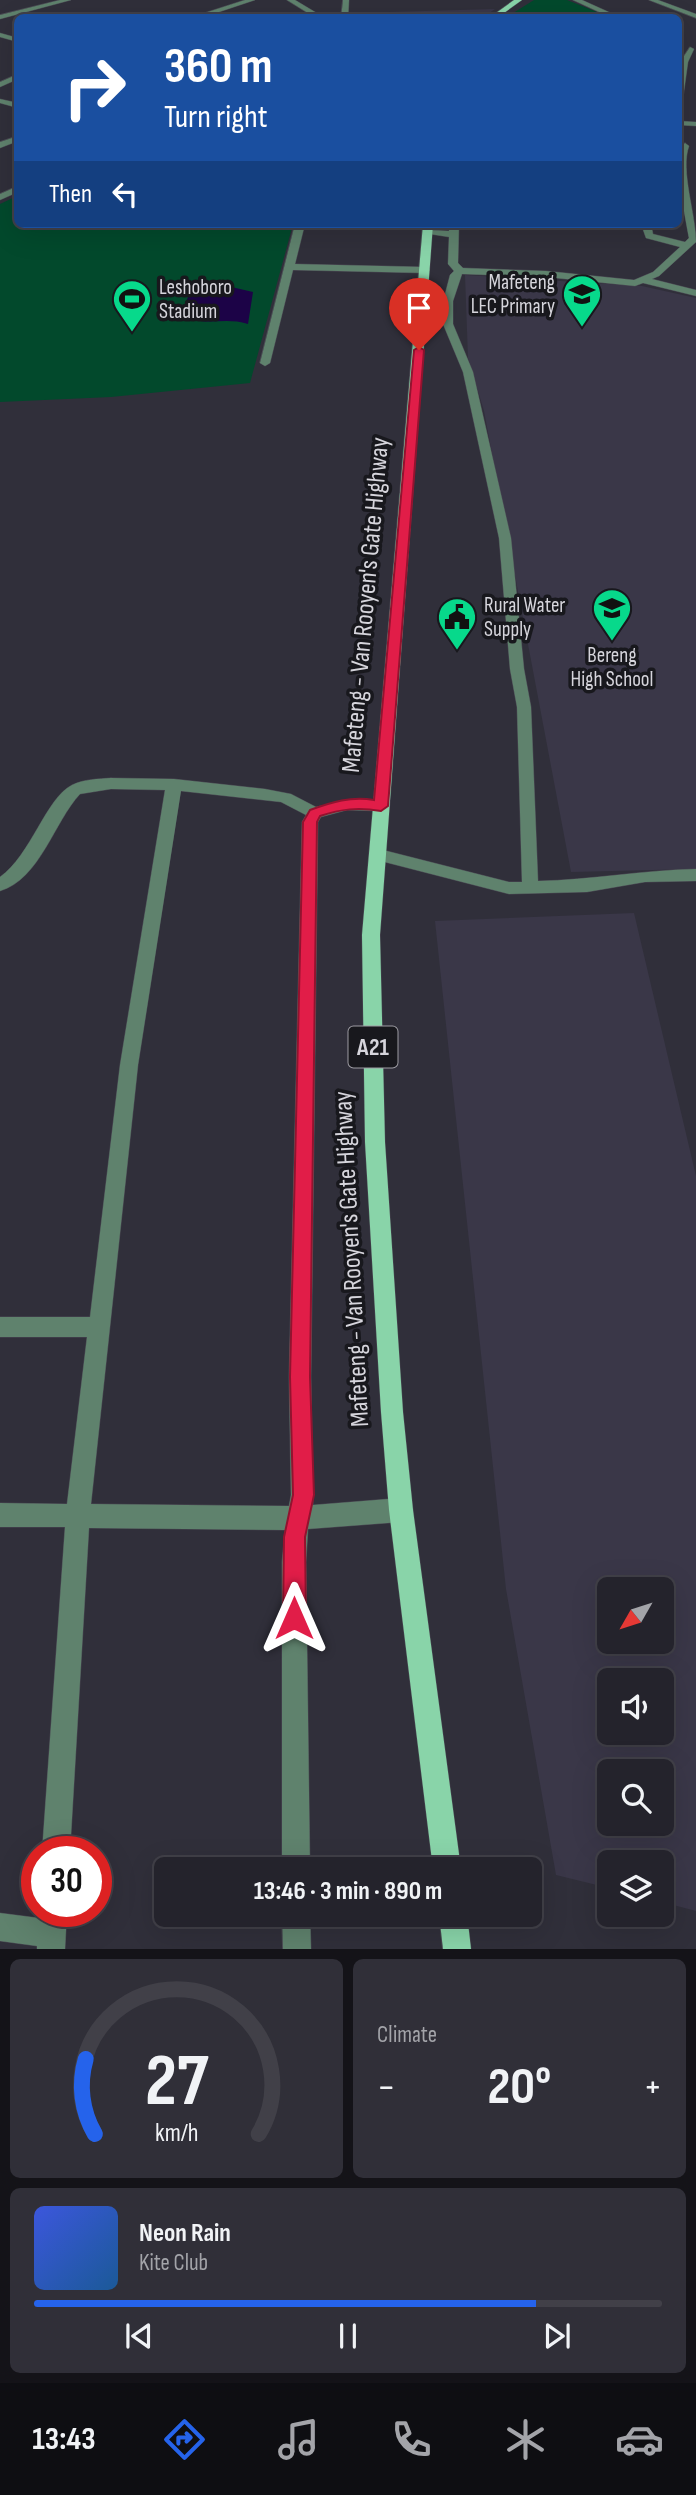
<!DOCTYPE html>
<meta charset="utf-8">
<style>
:root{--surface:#24232c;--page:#302f38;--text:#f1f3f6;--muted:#a3a4a9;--line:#414048;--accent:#2563eb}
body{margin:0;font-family:"Sofia Sans Condensed",sans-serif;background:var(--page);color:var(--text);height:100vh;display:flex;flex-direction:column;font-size:26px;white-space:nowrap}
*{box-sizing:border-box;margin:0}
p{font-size:23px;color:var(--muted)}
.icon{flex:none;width:38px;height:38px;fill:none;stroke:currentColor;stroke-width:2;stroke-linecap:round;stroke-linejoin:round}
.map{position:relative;height:1949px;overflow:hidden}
.side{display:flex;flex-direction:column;gap:10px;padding:10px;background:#141318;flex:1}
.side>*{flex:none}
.hud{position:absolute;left:14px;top:14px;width:668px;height:214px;border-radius:10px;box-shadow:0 7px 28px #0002,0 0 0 2px var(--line);background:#1a4fa0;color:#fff;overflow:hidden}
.needle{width:46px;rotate:231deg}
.fabs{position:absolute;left:597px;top:1577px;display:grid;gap:14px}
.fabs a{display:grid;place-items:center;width:77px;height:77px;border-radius:10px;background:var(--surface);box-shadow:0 7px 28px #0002,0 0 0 2px var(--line);font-size:35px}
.speed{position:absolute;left:21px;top:1836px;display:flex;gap:14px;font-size:35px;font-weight:700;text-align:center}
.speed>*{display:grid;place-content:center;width:91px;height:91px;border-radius:50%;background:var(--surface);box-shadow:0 7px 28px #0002,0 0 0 2px var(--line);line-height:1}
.speed .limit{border:10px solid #d22;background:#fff;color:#111}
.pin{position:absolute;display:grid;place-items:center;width:60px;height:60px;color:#fff;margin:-72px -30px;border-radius:50% 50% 50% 0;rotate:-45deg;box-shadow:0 0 7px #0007}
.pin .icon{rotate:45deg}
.me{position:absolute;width:77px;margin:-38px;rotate:0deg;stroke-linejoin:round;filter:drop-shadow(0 0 5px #0008)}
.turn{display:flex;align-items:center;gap:24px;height:147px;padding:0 35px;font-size:32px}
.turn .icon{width:91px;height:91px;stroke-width:2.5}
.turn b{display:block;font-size:49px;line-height:60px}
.then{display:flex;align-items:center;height:66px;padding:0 35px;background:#0003;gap:14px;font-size:26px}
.big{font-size:52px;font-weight:700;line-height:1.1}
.side .card{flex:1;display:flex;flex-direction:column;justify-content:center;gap:10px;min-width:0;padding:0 24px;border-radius:10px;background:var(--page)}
.side .dial{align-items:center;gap:0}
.dial svg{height:182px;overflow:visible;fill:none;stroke:var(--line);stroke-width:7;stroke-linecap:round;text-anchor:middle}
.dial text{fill:var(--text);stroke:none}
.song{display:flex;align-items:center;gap:21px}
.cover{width:84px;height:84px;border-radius:10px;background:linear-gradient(135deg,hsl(230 70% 55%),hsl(210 70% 35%))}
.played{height:7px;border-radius:4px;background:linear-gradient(90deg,var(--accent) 80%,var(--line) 80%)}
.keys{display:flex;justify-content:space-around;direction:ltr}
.heat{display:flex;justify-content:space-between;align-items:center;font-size:38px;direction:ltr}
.side .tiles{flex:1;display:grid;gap:10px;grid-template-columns:1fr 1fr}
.card:last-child{grid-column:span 2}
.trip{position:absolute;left:154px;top:1857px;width:388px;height:70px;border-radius:10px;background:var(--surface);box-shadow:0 7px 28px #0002,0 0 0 2px var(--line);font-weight:700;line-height:70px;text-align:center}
.tabs{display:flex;height:112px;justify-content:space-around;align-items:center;background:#0e0e12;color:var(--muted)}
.tabs .icon{width:49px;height:49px}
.tabs .selected{color:var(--accent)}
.tabs b{font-size:32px;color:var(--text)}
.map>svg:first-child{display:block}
.built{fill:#3a3748;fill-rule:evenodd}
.green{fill:#02492c}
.water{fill:#1c0347}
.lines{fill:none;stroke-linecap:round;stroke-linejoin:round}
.minor-casing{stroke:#4b4a54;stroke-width:1}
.major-casing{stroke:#4b4a54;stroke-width:1}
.minor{fill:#5f826d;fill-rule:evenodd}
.major{fill:#89d4a9;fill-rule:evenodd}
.route{fill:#e11d48;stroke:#92132f;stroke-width:2}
.labels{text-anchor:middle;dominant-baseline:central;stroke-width:7;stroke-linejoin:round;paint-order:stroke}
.far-poi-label{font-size:21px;fill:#d6d5dc;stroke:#18181d;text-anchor:start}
.shield{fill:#18181d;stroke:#9d9ca3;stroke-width:2}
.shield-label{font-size:24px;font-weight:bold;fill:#d6d5dc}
.street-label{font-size:26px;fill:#d6d5dc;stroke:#18181d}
</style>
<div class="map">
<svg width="696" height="1949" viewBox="0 0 696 1949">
<rect width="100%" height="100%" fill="#302f3a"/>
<g class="built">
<polygon points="495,9 483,17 353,17 353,13"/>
<polygon points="465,275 642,286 696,298 696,869 571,872 484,411 468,358"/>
<path d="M634 913 696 1176V1911L662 1902V1862H609V1888L556 1875 506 1589 435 921ZM662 1589V1642H609V1589ZM662 1680V1732H609V1680ZM662 1771V1824H609V1771Z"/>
</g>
<g class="green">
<polygon points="534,0 567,0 610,17 507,17"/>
<polygon points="17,196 18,224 293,224 250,383 111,397 0,402 0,204"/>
</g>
<path class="water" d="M214 283 253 292 248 324C223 316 205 328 181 315L188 297 198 289 195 284Z"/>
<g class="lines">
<g class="minor-casing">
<g id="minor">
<polygon points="60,0 71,0 0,19 0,15"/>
<polygon points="245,0 255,0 201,18 189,18"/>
<polygon points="287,0 295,0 325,18 316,18"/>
<polygon points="343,0 349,0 348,18 341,18"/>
<polygon points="573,0 582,0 622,18 612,18"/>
<polygon points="649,0 658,0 696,14 696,18"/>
<polygon points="0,33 18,38 18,42 0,37"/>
<polygon points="690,47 694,49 688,62 683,98 679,100 680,62"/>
<polygon points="18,74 18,79 0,87 0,82"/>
<polygon points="0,99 18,103 18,108 0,103"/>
<polygon points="679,121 696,122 696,126 679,125"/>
<polygon points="18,136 18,141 0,148 0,142"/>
<path d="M685 143 689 146C680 171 696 214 696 242L659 276 652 279 696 290V296L643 283 635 286 546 277 462 274 453 301V324L473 372 511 538 524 669 531 707 538 881C591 880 643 870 696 869V881L645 882 587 892 509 894 373 859 371 855 379 849 509 882H522L517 707 510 669 499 538 463 372 443 324V304L422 303 417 300 422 297 444 298 450 275 454 271 448 264 449 237 423 233 428 230 449 231V224H459L458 263 463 268 546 271 634 280 653 272 680 247 646 238 641 224H651L653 234 685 242 689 238C686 220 671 154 685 143Z"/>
<polygon points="18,186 18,192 0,200 0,194"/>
<polygon points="295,224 305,224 295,264 425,267 430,270 425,273 293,270 270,363 265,366 260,363"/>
<path d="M111 778 174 779 265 789 291 794 316 807 355 799 381 801 389 806 381 811 347 810 321 817 318 822 311 1377 313 1505 401 1498 409 1502 413 1510 409 1518 401 1522 308 1529 306 1562 310 1869H282V1562L285 1530 89 1528 70 1852H42L65 1527H0V1503L67 1504 87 1337H0V1317H90L120 1065 165 790 111 789 80 794C54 822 40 879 0 891V877C31 855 46 798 72 785 84 779 98 779 111 778ZM181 791 281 802 306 815 302 822 289 1377 291 1495 289 1506 91 1504 138 1065Z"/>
<polygon points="39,1911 67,1911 65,1949 37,1949 37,1946 0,1941 0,1913 39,1918"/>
<polygon points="282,1914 310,1914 311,1949 283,1949"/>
</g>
</g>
<g class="major-casing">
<g id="major">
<polygon points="514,0 522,0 497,18 489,18"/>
<polygon points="423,224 433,224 380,935 385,1142 403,1412 413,1510 461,1869 433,1869 389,1510 381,1412 365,1142 362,935"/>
<polygon points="439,1914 467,1914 471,1949 443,1949"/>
</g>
</g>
<use href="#minor" class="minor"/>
<use href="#major" class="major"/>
</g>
<path class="route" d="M419 347 424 350 388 806 381 811C358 807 341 809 320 816L317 822 310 1377 314 1495 305 1537 306 1618 302 1626 294 1629 286 1626 283 1618 284 1537 293 1495 290 1377 303 822 310 810C332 802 351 796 374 800L414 350Z"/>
<defs>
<g id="school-pin" transform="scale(2.0125)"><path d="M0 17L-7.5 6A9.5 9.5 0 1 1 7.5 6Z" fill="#07d98b" stroke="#18181d"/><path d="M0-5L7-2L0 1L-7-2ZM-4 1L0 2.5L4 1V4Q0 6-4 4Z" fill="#111"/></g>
<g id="stadium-pin" transform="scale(2.0125)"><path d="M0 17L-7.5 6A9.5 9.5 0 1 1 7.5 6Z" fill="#07d98b" stroke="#18181d"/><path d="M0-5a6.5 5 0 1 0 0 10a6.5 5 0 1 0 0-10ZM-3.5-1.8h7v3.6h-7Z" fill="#111"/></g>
<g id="civic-pin" transform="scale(2.0125)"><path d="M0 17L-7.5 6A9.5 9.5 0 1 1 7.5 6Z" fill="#07d98b" stroke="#18181d"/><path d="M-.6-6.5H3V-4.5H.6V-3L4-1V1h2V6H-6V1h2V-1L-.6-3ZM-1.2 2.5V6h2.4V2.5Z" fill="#111"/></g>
</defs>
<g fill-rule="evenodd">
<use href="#school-pin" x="582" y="294"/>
<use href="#stadium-pin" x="132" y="299"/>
<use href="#school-pin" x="612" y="608"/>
<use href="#civic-pin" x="457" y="617"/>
</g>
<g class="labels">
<g class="far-poi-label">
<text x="555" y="282" text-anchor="end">Mafeteng<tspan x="555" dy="24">LEC Primary</tspan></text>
<text x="159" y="287">Leshoboro<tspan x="159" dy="24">Stadium</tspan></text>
<text x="484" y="605">Rural Water<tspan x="484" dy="24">Supply</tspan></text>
<text x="612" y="655" text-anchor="middle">Bereng<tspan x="612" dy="24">High School</tspan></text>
</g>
<rect class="shield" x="348.5" y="1026.5" width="49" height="41" rx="5"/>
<g class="shield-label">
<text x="373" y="1047">A21</text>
</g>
<g class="street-label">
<text transform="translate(366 605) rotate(-85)">Mafeteng - Van Rooyen's Gate Highway</text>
<text transform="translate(352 1259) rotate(-93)">Mafeteng - Van Rooyen's Gate Highway</text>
</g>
</g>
</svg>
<div class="fabs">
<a><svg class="needle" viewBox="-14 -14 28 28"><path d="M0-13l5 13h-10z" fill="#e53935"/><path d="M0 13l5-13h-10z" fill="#a3a4a9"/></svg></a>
<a><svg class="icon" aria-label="sound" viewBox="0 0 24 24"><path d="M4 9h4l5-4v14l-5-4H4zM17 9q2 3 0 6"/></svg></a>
<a><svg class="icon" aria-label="search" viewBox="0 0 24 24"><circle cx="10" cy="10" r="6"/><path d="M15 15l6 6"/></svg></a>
<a><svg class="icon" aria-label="layers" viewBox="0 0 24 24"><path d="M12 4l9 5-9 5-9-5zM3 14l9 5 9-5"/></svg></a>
</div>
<div class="speed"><div class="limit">30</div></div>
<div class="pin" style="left:419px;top:350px;background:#d93025"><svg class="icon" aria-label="arrive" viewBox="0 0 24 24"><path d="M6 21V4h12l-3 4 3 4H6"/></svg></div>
<svg class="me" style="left:294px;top:1618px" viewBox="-20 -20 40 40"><path d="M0-17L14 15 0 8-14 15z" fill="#e11d48" stroke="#fff" stroke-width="4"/></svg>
<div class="trip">13:46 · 3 min · 890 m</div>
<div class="hud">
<div class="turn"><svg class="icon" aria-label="right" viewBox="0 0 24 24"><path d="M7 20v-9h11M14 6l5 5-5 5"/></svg><div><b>360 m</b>Turn right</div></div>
<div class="then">Then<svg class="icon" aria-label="left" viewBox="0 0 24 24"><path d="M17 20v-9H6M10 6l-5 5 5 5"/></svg></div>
</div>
</div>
<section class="side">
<div class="tiles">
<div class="card dial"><svg viewBox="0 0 100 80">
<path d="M14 69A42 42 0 1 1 86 69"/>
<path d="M14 69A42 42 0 0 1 10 36" stroke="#2563eb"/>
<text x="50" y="56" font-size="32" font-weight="700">27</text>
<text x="50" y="72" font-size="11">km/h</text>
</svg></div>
<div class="card"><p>Climate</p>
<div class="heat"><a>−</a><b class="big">20°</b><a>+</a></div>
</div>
<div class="card">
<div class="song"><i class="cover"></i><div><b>Neon Rain</b><p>Kite Club</p></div></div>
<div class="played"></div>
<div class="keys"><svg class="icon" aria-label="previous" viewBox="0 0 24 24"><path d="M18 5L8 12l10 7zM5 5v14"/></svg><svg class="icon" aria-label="pause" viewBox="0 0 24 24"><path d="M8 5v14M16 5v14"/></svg><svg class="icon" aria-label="next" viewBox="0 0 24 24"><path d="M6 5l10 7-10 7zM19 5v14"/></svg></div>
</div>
</div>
</section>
<nav class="tabs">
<b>13:43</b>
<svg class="icon selected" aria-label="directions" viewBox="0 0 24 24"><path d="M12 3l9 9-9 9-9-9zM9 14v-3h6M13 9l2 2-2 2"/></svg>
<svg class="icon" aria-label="music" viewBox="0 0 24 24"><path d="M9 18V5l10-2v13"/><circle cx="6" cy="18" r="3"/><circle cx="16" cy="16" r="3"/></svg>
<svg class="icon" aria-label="phone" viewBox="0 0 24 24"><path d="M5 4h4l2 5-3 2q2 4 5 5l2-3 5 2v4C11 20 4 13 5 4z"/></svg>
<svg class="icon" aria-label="climate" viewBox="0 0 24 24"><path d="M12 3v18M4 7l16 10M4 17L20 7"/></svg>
<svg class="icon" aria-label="car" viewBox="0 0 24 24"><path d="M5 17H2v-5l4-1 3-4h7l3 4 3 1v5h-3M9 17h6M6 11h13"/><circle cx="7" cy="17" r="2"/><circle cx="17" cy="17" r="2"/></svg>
</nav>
